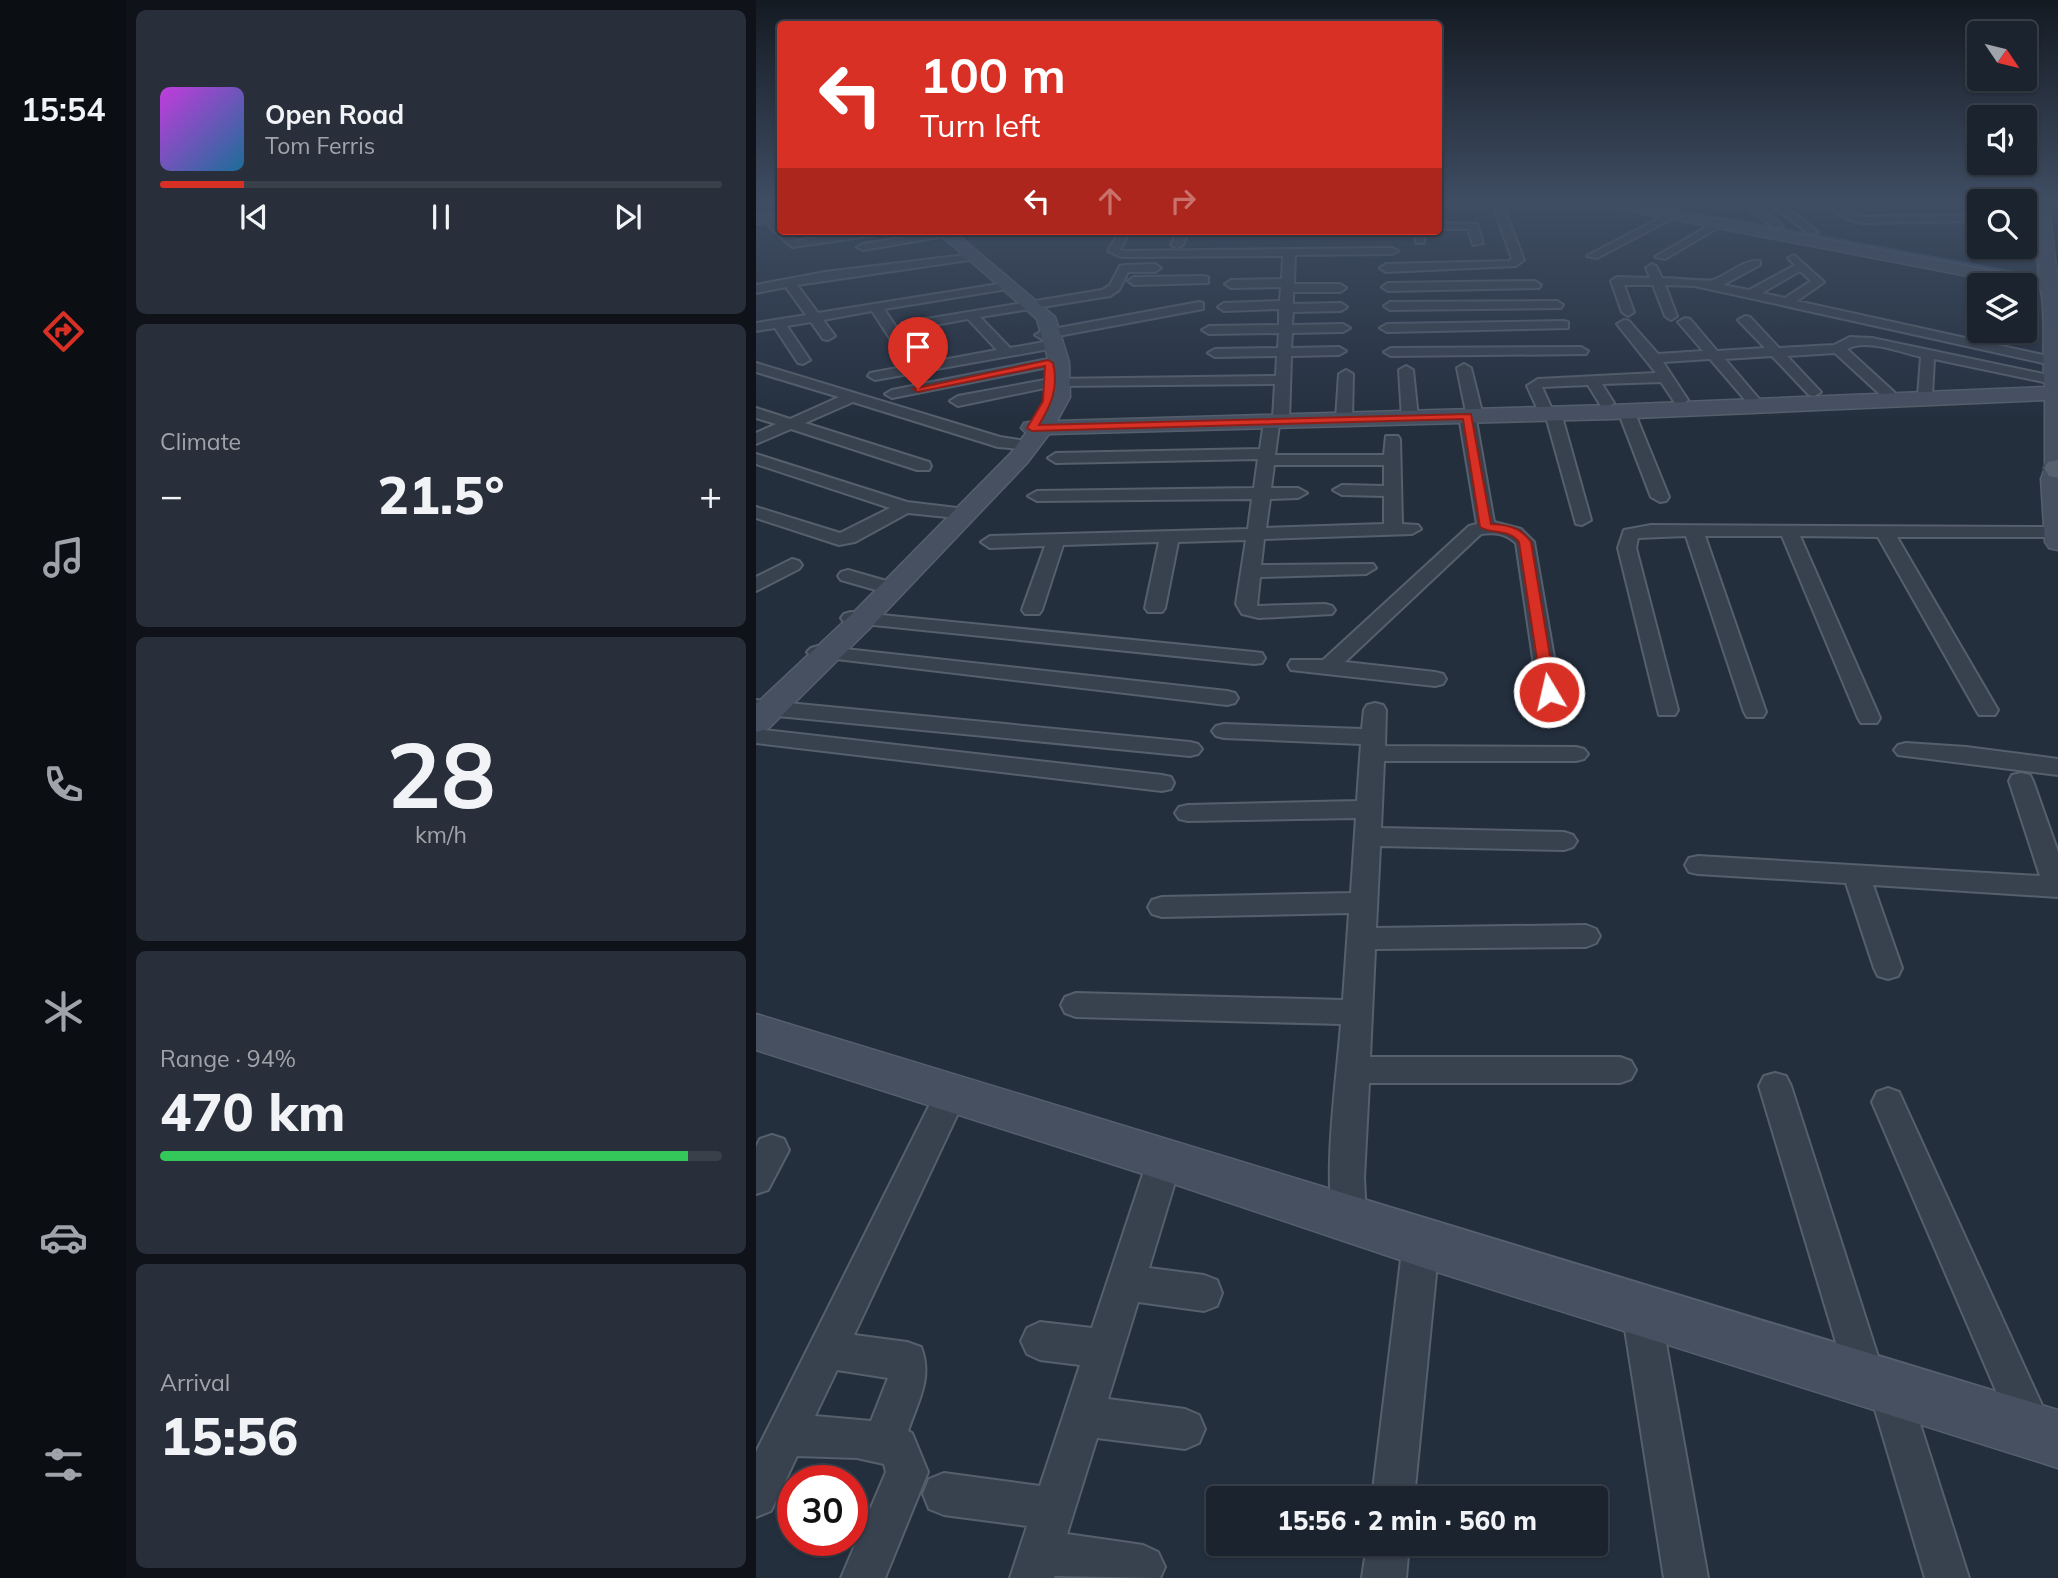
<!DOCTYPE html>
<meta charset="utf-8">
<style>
:root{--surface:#1b232e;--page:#282f3a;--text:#f1f3f6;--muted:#a0a4aa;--line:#39404a;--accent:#d93025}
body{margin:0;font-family:Mulish,sans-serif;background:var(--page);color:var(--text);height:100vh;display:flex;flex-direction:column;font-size:26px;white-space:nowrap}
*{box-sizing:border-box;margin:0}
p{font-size:23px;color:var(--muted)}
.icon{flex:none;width:38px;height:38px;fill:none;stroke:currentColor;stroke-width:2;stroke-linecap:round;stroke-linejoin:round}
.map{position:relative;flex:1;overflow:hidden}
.details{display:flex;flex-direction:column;gap:10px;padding:10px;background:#0f1319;width:630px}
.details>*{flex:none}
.banner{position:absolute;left:21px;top:21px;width:665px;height:214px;border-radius:7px;box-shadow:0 2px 5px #0004,0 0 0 2px var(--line);background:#d93025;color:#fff;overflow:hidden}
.needle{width:46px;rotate:125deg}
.tools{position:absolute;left:1211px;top:21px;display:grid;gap:14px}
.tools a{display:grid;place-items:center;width:70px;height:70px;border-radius:7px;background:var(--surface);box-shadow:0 2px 5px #0004,0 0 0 2px var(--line);font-size:35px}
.speed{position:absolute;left:21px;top:1465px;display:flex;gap:14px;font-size:35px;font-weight:700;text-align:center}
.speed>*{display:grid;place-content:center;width:91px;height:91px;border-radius:50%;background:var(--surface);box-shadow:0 2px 5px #0004,0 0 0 2px var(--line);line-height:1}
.speed .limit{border:10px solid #d22;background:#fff;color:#111}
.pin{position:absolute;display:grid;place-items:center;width:60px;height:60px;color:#fff;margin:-72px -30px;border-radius:50% 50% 50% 0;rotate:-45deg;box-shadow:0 0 7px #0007}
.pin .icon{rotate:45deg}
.me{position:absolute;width:77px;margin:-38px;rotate:351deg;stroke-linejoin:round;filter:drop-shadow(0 0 5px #0008)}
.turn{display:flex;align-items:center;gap:24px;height:147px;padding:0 28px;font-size:32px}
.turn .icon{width:91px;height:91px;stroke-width:2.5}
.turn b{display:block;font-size:49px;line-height:60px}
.lanes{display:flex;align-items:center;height:66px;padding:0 28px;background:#0003;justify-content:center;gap:35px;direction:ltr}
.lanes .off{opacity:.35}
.big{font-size:52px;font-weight:800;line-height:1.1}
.details .card{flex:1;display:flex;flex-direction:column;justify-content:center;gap:10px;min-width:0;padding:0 24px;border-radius:10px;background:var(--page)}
.details .dial{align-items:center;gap:0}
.dial b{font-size:91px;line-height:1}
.song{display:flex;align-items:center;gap:21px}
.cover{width:84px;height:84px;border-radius:10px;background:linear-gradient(135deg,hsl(290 70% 55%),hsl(200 70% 35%))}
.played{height:7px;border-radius:4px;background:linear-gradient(90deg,var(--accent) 15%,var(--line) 15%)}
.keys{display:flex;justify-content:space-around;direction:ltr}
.heat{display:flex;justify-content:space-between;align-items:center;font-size:38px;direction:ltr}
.charge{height:10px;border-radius:5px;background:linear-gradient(90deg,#34c759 94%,var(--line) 0)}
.trip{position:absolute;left:450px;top:1486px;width:402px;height:70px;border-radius:7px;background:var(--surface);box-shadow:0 2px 5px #0004,0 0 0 2px var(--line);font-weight:800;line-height:70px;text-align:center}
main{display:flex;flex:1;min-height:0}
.tab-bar{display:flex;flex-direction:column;width:126px;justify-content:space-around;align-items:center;background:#0b0e12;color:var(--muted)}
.tab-bar .icon{width:49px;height:49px}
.tab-bar .current{color:var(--accent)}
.tab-bar b{font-size:32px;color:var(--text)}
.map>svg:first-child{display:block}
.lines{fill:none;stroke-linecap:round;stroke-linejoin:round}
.canal{fill:#394c67;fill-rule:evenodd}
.street-casing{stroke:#565f6c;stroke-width:4}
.secondary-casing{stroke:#565f6c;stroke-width:3}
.primary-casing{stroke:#414a57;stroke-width:4}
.street{fill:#38414e;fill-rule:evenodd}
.secondary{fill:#465061;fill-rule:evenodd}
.primary{fill:#56606e;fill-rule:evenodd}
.route{fill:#d93025;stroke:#8d1f18;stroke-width:2}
</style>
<main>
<nav class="tab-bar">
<b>15:54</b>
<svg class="icon current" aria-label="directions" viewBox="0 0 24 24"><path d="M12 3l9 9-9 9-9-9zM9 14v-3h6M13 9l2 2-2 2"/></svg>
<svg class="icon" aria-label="music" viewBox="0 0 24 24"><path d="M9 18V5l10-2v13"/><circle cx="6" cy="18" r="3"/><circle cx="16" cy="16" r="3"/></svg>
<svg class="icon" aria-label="phone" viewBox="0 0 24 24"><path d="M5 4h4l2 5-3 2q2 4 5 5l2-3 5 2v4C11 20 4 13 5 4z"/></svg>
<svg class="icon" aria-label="climate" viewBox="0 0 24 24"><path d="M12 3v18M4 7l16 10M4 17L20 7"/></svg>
<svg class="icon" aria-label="car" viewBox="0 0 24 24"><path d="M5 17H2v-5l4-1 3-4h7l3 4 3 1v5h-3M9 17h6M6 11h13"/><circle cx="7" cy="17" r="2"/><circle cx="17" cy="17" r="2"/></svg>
<svg class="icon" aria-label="filters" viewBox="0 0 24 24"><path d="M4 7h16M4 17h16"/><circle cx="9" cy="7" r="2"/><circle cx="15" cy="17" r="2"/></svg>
</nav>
<section class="details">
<div class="card">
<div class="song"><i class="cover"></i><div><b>Open Road</b><p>Tom Ferris</p></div></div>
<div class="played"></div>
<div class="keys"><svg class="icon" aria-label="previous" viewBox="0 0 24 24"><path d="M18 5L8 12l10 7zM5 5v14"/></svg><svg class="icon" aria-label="pause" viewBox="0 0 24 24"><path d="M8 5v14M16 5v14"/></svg><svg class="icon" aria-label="next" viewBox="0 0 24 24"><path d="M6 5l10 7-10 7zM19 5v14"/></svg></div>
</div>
<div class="card"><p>Climate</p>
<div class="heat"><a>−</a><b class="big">21.5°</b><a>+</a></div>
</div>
<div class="card dial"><b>28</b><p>km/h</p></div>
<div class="card"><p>Range · 94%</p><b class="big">470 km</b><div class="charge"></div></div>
<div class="card"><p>Arrival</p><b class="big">15:56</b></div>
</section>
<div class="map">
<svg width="1302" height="1578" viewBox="0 0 1302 1578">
<rect width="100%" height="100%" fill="#242f3e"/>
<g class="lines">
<polygon class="canal" points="969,217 1302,279 1302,287 965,222 964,220"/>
<g class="street-casing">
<g id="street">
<polygon points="735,200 745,200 768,260 760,266 630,272 624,268 630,264 753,261 756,259"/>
<polygon points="896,200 910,200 899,206 894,203"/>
<polygon points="983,200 995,200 1027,226 1018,228"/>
<polygon points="1009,200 1021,200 1062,232 1053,234"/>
<polygon points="1062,200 1075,200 1106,217 1223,215 1223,221 1106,223 1093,220"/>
<polygon points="915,212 919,213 919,217 841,258 831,256"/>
<polygon points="1269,214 1286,214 1291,217 1286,220 1269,220"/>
<polygon points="13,222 21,222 24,231 30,231 39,241 105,231 132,231 127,234 36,247 13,226"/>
<polygon points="959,222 968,224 909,259 899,257"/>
<polygon points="682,223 721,224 727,243 717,245 712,229 682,229"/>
<path d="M364 231H374L364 250 367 251 636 248 642 251 636 254 539 255 538 284H584L590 288 584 292H537V304L585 303 591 307 585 311 537 312 536 325 587 324 594 328 587 332 536 333 535 348 583 347 590 351 583 355 535 356 533 421 523 425 519 455H628L630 436H642L644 439 646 524 662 525 665 529 656 534 508 539 505 565 617 564 620 568 610 574 504 577 501 606 569 604 576 606 579 610 576 614 503 618 486 614 480 604 490 540 422 542 409 608 406 612H392L389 608 403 542 307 545 286 610 283 614H269L266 610 289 546 234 548 225 542 234 536 492 529 496 499 281 501 272 496 281 491 498 488 502 459 300 463 292 458 300 453 504 449 508 422 517 418 519 384 298 386 202 406 194 401 202 396 294 379 520 376 521 356 459 357 452 353 459 349 522 348 523 333 453 334 446 330 453 326 523 325V309L468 311 462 307 468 303 524 301 525 287 475 288 469 284 475 280 526 279 527 256 365 257 352 251ZM518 465H628V486L586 485 577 490 586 495 628 496V524L510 528 514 499 542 498 551 493 542 488H515Z"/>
<polygon points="422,231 432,231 427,245 421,248 415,245"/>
<polygon points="659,231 669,231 668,243 660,243"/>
<polygon points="179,232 183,233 183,237 107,250 101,247 107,244"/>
<polygon points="209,255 213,256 213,260 41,285 62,313 249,283 251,286 245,290 128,309 165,364 241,350 212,319 151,330 146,329 146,323 346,290 354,285 364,266 368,265 399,264 405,268 399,272 372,272 363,290 354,296 224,317 254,348 288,342 293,343 293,349 119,380 112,376 114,373 152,366 116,311 67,320 79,336 72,340 67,339 55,322 31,326 54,360 47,364 42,363 19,328 0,331 0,323 50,315 30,287 0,293 0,285 69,272"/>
<path d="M1038 255 1068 282 1041 301 1296 357 1301 358 1302 362 1296 365 939 286 909 285 921 316 915 320 909 316 897 285H868L878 312 872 316 866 312 855 281 861 277 894 278 890 268 896 264 900 266 906 278C916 278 951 282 957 280 972 275 988 259 1004 261V265L967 285 993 290 1039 265 1032 258ZM1042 272H1045L1055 281 1029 298 1006 293Z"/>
<polygon points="448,276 452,277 452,283 378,285 372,281 378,277"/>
<polygon points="779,281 785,285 783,288 632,291 626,287 632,283"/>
<polygon points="801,301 807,305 805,308 634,310 628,306 634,302"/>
<polygon points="443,302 447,303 447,309 286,339 279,335 286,331"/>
<path d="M989 316 994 317 1023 348 1078 345 1094 337 1116 338 1302 377V385L1178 359 1176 396 1169 400 1162 396 1165 357C1145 352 1109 338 1091 349L1138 392 1140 395 1138 398H1128L1079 353 1031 356 1065 392 1058 396 1053 395 1016 356 969 359 1003 399 996 403 991 402 954 359 907 362 932 400 924 405 919 403 905 382 846 384 858 403 850 408 845 406 832 385 786 387 795 407 793 409 802 410 805 413 835 520 826 525 820 524 789 413 791 411 782 410 771 386 782 379 900 373 861 324 868 320 873 321 902 354 947 351 922 322 929 318 934 319 961 351 1009 348 982 320Z"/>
<polygon points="807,321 812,322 812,328 631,332 624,328 631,324"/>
<polygon points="825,347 832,351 830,354 635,356 628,352 635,348"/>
<polygon points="292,359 299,363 297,366 136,398 129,394 136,390"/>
<polygon points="0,363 244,437 270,441 272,444 264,449 242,447 97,402 49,423 173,462 175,466 173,470 161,470 35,429 0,444 0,433 20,424 0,418 0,408 34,419 83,397 0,372"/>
<path d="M708 364 715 368 727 416 720 420 738 522 765 529 778 542 804 692 801 697H785L782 692 760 543C749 533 739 532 725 534L589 662 679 672 687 674 690 679 687 684 679 686 535 670 532 665 535 660H567L713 526 721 524 703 416 710 412 701 368Z"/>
<polygon points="650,366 657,370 662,418 654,423 646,418 643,370"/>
<polygon points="590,370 597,374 596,419 588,424 580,419 583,374"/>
<polygon points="870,406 878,411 913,497 910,501 904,502 895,497 862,411"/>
<polygon points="0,454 151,502 201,508 210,513 201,518 152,513 99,542 83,545 0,518 0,507 84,533 134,508 0,464"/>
<polygon points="895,525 1301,527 1302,537 1141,537 1242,710 1239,715 1223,715 1220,710 1122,537 1044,536 1124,718 1121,723 1105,723 1102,718 1026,536 949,536 1010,712 1007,717 991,717 988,712 930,536 882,538 880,548 922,710 919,715 903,715 862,548 868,530"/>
<polygon points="36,559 43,561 46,565 43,569 0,591 0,577"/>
<polygon points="92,570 134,582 137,586 127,592 85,580 82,576 85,572"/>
<polygon points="95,612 498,652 506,653 509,658 506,663 498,664 88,622 85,618 88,614"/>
<polygon points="62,646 471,691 479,693 482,698 479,703 471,705 55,656 51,652 55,648"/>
<polygon points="0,700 434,742 442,744 446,749 442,754 434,756 1,714"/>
<path d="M619 703 627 705 630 710 629 746 820 747 828 749 832 754 828 759 820 761H628L625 828 808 832 817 835 821 841 817 847 808 850 624 846 620 928 830 925 840 929 844 936 840 943 830 947 619 949 614 1057H864L875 1061 880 1070 875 1079 864 1083H613L608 1178 610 1217 605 1229 593 1233 581 1229C564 1192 582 1069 585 1024L320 1017 309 1013 305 1005 309 997 320 993 587 1000 593 913 406 917 396 914 392 907 396 900 406 897 595 893 600 818 432 821 423 819 419 813 423 807 432 805 601 801 605 744 468 738 460 736 456 731 460 726 468 724 606 729 608 710 611 705Z"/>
<polygon points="0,729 406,775 415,777 418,783 415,789 406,791 0,743"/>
<polygon points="1150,743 1210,747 1302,759 1302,775 1142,755 1138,750 1142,745"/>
<polygon points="1265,773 1274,775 1277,781 1302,852 1302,897 1117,885 1146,968 1142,976 1132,979 1122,976 1118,968 1090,883 942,874 933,872 929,865 933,858 942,856 1284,876 1253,781 1256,775"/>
<polygon points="1019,1073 1030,1076 1035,1086 1126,1369 1132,1366 1146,1372 1152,1386 1213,1578 1169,1578 1115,1396 1110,1398 1096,1393 1091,1379 1003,1086 1008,1076"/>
<path d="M196 1078 207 1082 212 1092 98 1335 151 1342 165 1347C177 1378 162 1401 152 1431L156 1433 172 1472 129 1578H85L130 1472 128 1464 101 1458 41 1456 15 1511 0 1517V1452L185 1082ZM81 1370 132 1378 115 1421 59 1416Z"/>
<polygon points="1132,1088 1143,1092 1290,1414 1296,1428 1290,1442 1276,1448 1262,1442 1116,1102 1121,1092"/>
<polygon points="16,1135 28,1139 33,1150 12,1190 0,1194 0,1147 4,1139"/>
<polygon points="409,1144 421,1148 426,1159 393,1268 448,1275 461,1280 466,1293 461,1306 448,1311 382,1302 352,1399 429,1409 443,1415 449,1429 443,1443 429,1449 341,1438 311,1534 387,1545 402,1552 409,1567 404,1578 299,1576 298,1578 254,1578 271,1526 188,1515 173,1509 167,1494 173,1479 188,1473 284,1486 324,1365 284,1360 271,1354 265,1341 271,1328 284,1322 336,1328 392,1159 397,1148"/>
<polygon points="665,1226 678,1231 683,1243 658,1498 616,1498 647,1243 652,1231"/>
<polygon points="885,1291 898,1297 904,1310 952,1578 908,1578 866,1310 872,1297"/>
<polygon points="611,1544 653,1544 650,1578 606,1578"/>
</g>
</g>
<g class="secondary-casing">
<g id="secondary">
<path d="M830 200H863L1283 280 1278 200H1292L1302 284V550L1293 548 1289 542 1285 479 1289 468V400L856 419 293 434 271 463 117 625 12 729 0 732V704L97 613 255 453 270 433 265 428 268 423 279 421 292 397 293 362 281 319 180 231H197L299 317 313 362 314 397 301 421 856 405 1289 387C1285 355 1291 323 1285 290L837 204Z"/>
<polygon points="24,212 24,221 0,224 0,214"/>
<path d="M0 1014C434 1145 868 1280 1302 1410V1468L665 1267 409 1181 0 1050Z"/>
</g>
</g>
<g class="primary-casing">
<polygon id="primary" points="1302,460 1302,478 1293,476 1288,468 1292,462"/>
</g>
<use href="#street" class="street"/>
<use href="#secondary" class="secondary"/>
<use href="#primary" class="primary"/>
</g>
<linearGradient id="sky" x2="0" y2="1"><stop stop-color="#141a22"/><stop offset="0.48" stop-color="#3f4d63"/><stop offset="1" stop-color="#3f4d63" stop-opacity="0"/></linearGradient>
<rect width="1302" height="421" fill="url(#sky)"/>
<path class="route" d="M292 360 297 363C303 387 295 405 283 425L715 414 735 524C753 525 764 527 775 542L800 692 793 696 786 692 763 542C752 528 737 535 724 527L707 419 276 431 271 428 287 401 289 366 162 392 157 389Z"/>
</svg>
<div class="tools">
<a><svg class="needle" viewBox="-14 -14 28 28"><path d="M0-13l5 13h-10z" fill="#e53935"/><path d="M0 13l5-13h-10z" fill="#a0a4aa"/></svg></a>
<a><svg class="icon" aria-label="sound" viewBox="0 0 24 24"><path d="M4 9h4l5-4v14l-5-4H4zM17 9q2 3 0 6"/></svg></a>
<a><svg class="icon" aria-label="search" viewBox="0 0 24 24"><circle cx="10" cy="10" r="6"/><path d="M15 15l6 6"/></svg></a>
<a><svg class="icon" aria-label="layers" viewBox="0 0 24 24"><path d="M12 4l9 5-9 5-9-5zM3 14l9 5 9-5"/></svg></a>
</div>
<div class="speed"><div class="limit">30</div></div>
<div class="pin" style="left:162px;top:389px;background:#d93025"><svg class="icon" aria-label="arrive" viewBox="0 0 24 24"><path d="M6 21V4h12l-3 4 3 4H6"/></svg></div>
<svg class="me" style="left:793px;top:692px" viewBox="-20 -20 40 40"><circle r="17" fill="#d93025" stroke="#fff" stroke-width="3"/><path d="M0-11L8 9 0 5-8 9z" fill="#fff"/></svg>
<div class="trip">15:56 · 2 min · 560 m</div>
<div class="banner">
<div class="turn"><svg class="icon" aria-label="left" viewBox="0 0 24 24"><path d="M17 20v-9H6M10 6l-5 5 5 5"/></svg><div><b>100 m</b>Turn left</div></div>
<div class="lanes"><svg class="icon" aria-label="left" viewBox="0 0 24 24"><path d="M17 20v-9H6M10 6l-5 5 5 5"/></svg><svg class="icon off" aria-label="ahead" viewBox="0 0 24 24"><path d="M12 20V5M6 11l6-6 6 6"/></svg><svg class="icon off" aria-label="right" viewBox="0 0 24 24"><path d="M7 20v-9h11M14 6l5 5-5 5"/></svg></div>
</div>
</div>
</main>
